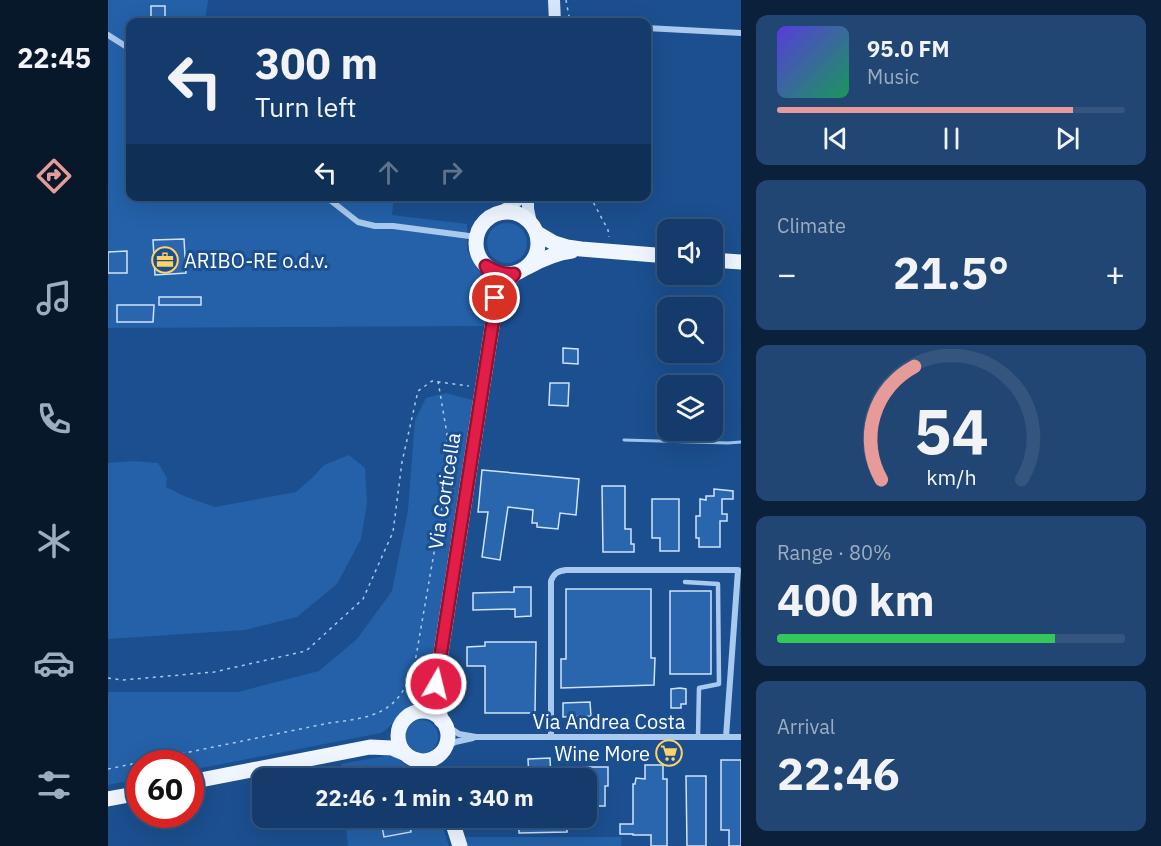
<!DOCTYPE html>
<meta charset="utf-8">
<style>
:root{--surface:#143b6b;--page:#214673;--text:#f1f3f6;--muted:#9dadc1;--line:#33557e;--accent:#e69b98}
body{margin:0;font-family:"IBM Plex Sans",sans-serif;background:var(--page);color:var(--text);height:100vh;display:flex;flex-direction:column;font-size:22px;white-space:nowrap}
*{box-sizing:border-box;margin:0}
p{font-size:20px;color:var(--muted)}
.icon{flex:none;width:33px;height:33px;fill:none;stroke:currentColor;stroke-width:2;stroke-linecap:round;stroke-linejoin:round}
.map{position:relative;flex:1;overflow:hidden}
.sheet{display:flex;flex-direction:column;gap:15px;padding:15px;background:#0b203b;width:420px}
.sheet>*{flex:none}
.hud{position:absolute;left:18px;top:18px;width:525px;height:183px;border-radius:12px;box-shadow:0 6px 24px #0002,0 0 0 2px var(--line);background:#143b6b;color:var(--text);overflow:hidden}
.buttons{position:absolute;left:549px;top:219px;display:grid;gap:12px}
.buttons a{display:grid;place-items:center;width:66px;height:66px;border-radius:12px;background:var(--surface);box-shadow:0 6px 24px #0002,0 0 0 2px var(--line);font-size:30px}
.speed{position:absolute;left:18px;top:750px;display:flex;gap:12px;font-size:30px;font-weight:700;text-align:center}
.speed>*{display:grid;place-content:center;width:78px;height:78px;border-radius:50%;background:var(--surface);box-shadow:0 6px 24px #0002,0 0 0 2px var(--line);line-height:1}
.speed .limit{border:9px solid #d22;background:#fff;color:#111}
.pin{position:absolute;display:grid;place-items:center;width:51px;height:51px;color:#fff;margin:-26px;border:3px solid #fff;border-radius:50%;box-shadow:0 2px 6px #0007}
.me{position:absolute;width:66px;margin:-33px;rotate:8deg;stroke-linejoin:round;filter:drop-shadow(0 0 4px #0008)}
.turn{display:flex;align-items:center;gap:21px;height:126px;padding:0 30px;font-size:27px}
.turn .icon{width:78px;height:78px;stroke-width:2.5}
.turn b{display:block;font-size:42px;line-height:51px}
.lanes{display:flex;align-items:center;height:57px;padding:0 30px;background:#0003;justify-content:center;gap:30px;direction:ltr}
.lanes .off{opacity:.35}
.big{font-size:45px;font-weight:800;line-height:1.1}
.sheet .widget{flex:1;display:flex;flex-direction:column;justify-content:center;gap:9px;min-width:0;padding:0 21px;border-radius:12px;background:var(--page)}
.sheet .dial{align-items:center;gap:0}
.dial svg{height:156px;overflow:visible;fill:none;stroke:var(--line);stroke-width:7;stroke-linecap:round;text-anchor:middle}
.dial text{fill:var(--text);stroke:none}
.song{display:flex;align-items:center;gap:18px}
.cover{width:72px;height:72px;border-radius:9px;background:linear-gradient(135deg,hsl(250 70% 55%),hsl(150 70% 35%))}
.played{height:6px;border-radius:3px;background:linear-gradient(90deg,var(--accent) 85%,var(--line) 85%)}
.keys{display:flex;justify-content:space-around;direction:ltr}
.heat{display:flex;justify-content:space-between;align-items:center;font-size:33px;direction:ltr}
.charge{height:9px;border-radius:4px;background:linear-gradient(90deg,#34c759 80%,var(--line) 0)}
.trip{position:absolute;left:144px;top:768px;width:345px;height:60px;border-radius:12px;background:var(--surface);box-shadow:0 6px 24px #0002,0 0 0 2px var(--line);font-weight:800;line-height:60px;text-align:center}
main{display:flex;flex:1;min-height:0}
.tab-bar{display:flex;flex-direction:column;width:108px;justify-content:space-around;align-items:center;background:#08182b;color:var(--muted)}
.tab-bar .icon{width:42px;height:42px}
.tab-bar .on{color:var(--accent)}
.tab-bar b{font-size:27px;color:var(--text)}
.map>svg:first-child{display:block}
.green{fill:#2461a8}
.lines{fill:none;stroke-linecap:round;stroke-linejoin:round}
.stream{stroke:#9cc4f0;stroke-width:3}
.building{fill:#2a66ad;stroke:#cfe3fa;stroke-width:1.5}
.path{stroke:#a9c9ee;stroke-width:1.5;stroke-dasharray:3 4.5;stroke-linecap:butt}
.lane{stroke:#a9c9ee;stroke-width:4.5}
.street{stroke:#a9c9ee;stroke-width:6}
.secondary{stroke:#d6e6fa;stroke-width:12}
.primary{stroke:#f0f6ff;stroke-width:15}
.route-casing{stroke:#92132f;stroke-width:15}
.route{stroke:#e11d48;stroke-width:10}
.labels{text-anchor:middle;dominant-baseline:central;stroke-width:6;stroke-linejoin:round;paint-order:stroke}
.poi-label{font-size:20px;fill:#fff;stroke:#1b4f8f;text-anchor:start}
.street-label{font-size:20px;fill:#fff;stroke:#1b4f8f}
</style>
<main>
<nav class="tab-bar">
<b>22:45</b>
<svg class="icon on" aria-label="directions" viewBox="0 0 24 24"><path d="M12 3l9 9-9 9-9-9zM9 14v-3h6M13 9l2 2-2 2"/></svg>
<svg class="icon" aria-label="music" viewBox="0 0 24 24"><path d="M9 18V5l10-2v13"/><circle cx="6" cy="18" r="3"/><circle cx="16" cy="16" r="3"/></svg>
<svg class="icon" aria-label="phone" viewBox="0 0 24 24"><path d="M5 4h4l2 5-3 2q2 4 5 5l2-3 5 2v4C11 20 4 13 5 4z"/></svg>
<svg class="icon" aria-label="climate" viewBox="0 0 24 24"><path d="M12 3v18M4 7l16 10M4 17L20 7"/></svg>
<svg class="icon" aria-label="car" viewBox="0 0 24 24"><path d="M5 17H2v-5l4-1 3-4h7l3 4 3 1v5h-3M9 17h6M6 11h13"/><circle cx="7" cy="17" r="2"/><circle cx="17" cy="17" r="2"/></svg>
<svg class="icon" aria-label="filters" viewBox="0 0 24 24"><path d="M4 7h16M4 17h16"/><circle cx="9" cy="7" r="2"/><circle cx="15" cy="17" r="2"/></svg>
</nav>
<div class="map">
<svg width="633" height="846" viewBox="0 0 633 846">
<rect width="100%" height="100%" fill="#1b4f8f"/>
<g class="green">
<polygon points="0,0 100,0 97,22 22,22 22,196 286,197 284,215 359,224 359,250 368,267 378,282 379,326 0,328"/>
<circle cx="399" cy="243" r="20"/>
<polygon points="338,393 368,401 323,679 319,693 314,699 299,708 279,729 273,733 83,770 82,764 32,764 31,779 0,785 0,692 130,692 211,671 249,639 284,591 300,510 307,420 318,398"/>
<polygon points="241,455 257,468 259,503 253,539 229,584 189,617 137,630 0,639 0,463 25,461 50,463 59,478 58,487 76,496 107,507 188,492 205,477 216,465"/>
<circle cx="313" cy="737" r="17"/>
<polygon points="277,756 288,757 302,768 319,774 320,778 234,778 233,764"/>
<polygon points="237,818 332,818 341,846 240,846"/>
<polygon points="354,837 514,837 513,846 358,846"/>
</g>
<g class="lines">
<polyline class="stream" points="516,440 620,443 633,442"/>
</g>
<g class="building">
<rect x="43" y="6" width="14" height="16"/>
<polygon points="76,239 78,273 47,275 45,240"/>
<polygon points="19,251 19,273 0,273 0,252"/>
<rect x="51" y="297" width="42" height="8"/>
<polygon points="9,305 46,305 45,322 9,322"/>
<polygon points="455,348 470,349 470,364 455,363"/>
<polygon points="442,383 461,383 460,406 441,405"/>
<polygon points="374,470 471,479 468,515 452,513 450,529 429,527 429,523 424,523 425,510 400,507 392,560 374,557 380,512 370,512"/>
<polygon points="494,486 517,486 517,529 523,529 523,544 526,544 526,552 495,552"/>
<polygon points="606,489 625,491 625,499 614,499 614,514 619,514 619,521 612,521 612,547 591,547 591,538 588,538 588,516 592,516 592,499 598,500 598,496 606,496"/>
<polygon points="544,499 571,499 571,551 552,551 552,538 544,538"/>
<polygon points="406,587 423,587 423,616 407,617 407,609 365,610 365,593 406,592"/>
<polygon points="458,589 543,589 543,658 547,658 546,685 453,688 453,659 458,659"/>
<rect x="562" y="591" width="41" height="83"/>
<polygon points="377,642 428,642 427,713 377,713 377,666 359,666 359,647 377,646"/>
<polygon points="572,688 578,689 578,704 573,704 573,708 563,708 563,689"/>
<polygon points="482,702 483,716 455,717 455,703"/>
<polygon points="442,758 443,778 421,778 420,759"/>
<polygon points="613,760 633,760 633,846 621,846 621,830 613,830"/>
<polygon points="537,765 555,765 555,779 559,779 559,846 543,846 543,835 525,835 525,834 512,834 512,824 525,824 525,784 527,784 528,778 537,779"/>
<polygon points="476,767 500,767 500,786 497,786 497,806 478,806 478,778 476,778"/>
<polygon points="578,776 598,776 598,846 579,846"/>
<polygon points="301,818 303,832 276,837 273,822"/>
<polygon points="411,818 459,818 459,832 411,833"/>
</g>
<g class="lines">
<g class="path">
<polyline points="458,0 462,22"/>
<polyline points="482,196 500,230 501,237"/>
<polyline points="0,678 15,680 106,672 198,651 255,599 285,532 294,462 310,391 324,381 361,386"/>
<path d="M0 769 221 723C243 720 271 718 287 701 296 692 301 679 306 668L339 478V434L330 381"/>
</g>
<polyline class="lane" points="577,582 610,584 611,684 591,688 590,737"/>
<g class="street">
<polyline points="538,28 633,33"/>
<polyline points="0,35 22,49"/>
<polyline points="217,196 250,222 267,226 285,226 369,237"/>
<polyline points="336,724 351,734 368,737 633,737"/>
<path d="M443 737V581C446 573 450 571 458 570H630L618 737"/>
<polyline points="336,748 347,742 365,738"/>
</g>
<g class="secondary">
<polyline points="446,0 447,22"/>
<polyline points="420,196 420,209 423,223"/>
<polyline points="388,214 403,206 415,196"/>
</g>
<g class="primary">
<circle cx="399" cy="243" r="31"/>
<polyline points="429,233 446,243 459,247 473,249 560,256"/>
<polyline points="604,260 633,262"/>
<path d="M420 267C434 259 448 253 464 251"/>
<circle cx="315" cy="736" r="25"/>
<polyline points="333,720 329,699 328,684 387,308 394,290 406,274"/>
<polyline points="309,760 319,767 328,778"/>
<polyline points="82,782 262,747 284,748 296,753"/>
<polyline points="0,799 32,793"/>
<polyline points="343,818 352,846"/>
</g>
</g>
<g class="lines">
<g class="route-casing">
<path id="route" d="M328 684 387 308 394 290 406 274C395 275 387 272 378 266L384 278 387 298"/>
</g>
<use href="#route" class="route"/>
</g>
<defs>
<g id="office-ring" transform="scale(1.35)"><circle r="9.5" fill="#1b4f8f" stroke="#ffd166" stroke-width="1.5"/><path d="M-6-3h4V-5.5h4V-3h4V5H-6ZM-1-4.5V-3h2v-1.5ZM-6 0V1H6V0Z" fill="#ffd166"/></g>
<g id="supermarket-ring" transform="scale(1.35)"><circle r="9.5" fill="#1b4f8f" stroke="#ffd166" stroke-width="1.5"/><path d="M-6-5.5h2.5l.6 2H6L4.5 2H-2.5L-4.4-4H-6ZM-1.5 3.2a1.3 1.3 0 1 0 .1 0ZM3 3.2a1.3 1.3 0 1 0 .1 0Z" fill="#ffd166"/></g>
</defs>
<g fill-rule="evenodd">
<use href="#office-ring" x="57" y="260"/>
<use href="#supermarket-ring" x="561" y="753"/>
</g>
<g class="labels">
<g class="poi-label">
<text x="76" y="260">ARIBO-RE o.d.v.</text>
<text x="542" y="753" text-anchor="end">Wine More</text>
</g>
<g class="street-label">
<text transform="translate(336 491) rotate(-81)">Via Corticella</text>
<text x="501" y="721">Via Andrea Costa</text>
</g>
</g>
</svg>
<div class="buttons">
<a><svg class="icon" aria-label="sound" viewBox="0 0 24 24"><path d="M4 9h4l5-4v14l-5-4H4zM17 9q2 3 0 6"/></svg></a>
<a><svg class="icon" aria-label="search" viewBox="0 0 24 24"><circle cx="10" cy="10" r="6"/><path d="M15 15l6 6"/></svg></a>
<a><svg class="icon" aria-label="layers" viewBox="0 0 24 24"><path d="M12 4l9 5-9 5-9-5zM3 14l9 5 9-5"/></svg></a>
</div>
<div class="speed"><div class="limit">60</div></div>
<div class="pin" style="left:387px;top:298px;background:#d93025"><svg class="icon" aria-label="arrive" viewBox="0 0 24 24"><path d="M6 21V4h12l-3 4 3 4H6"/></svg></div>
<svg class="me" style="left:328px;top:684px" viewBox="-20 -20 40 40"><circle r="17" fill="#e11d48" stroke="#fff" stroke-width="3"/><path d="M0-11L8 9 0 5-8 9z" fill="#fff"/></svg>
<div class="trip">22:46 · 1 min · 340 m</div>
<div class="hud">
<div class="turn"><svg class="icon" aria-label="left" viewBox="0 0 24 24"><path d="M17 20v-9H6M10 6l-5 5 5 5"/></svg><div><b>300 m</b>Turn left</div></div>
<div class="lanes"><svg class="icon" aria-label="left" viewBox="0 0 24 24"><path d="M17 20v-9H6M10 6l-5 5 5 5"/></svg><svg class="icon off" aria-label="ahead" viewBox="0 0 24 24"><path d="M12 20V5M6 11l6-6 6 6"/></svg><svg class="icon off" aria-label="right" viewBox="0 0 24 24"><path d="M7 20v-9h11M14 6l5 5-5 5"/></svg></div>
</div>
</div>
<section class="sheet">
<div class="widget">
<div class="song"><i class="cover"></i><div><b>95.0 FM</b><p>Music</p></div></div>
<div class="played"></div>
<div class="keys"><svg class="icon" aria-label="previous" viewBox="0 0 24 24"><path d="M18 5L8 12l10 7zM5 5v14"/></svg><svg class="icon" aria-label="pause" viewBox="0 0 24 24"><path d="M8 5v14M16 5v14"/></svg><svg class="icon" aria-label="next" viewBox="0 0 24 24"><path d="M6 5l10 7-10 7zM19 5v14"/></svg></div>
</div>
<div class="widget"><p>Climate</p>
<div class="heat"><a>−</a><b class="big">21.5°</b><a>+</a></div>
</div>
<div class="widget dial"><svg viewBox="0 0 100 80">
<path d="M14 69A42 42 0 1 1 86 69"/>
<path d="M14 69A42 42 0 0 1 31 11" stroke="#e69b98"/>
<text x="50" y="56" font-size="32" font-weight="700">54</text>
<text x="50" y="72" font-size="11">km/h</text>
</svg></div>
<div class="widget"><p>Range · 80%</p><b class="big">400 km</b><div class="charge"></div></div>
<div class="widget"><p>Arrival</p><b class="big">22:46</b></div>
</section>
</main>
